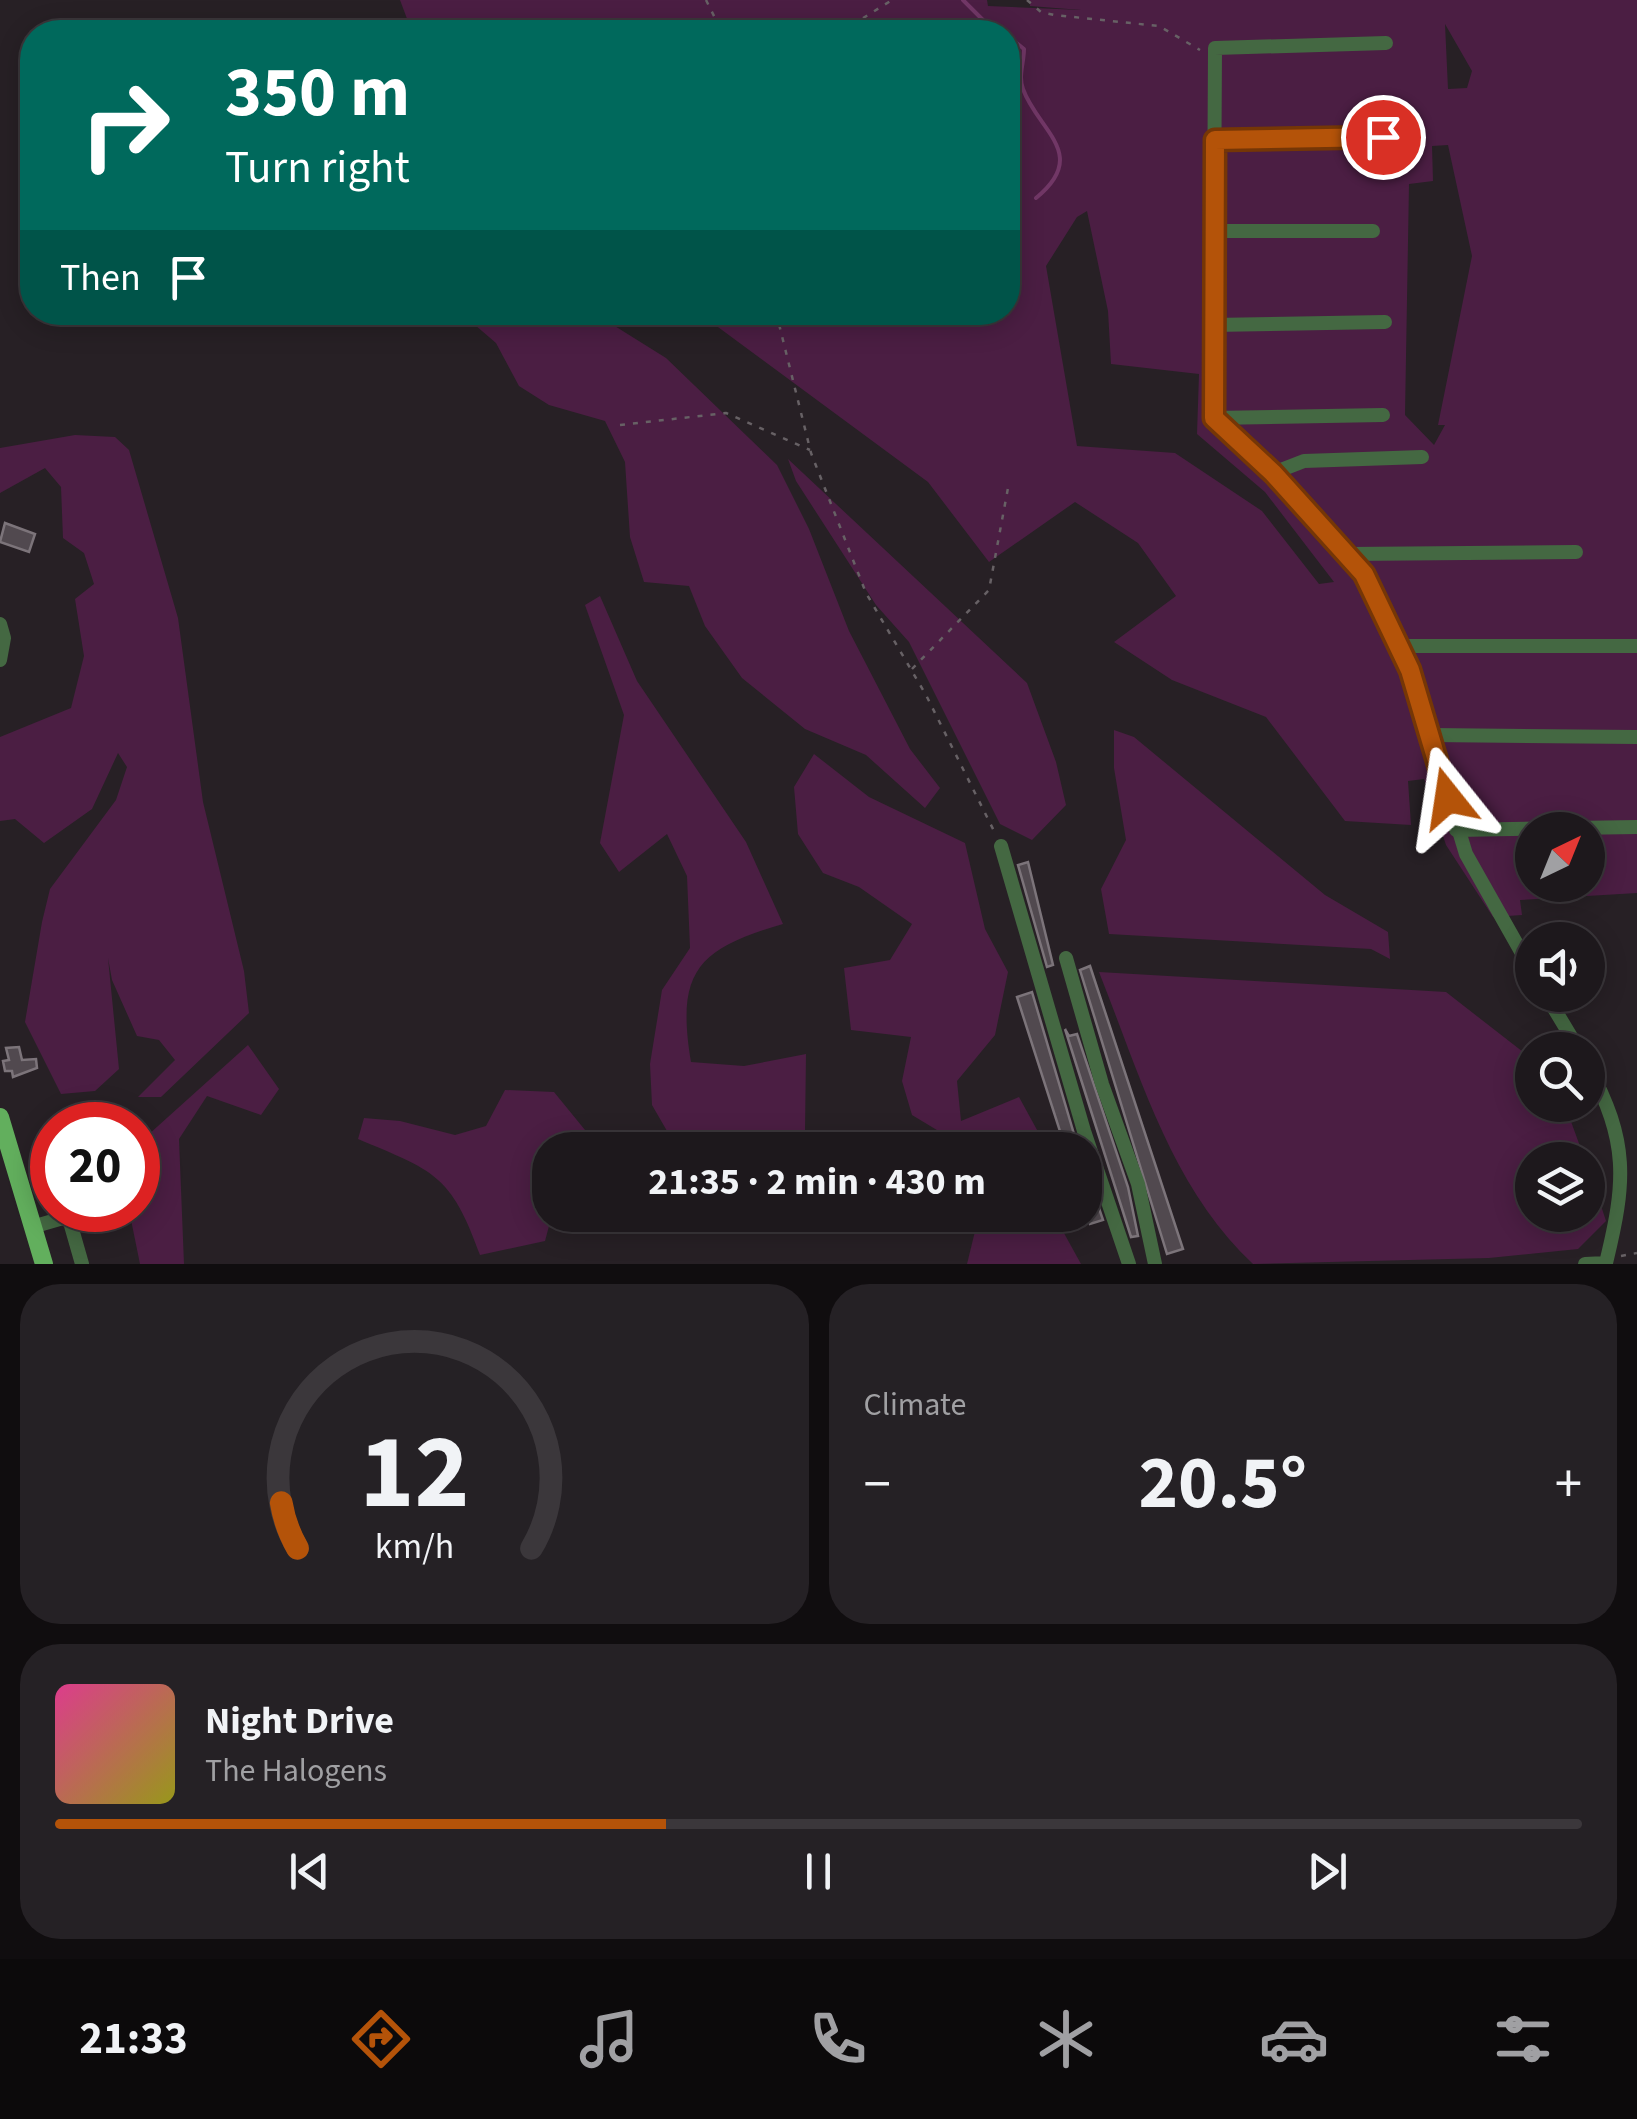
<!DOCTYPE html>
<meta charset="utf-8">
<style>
:root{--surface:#1d181c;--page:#252125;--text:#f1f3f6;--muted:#a0a0a3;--line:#3b373b;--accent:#b45309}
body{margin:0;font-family:"Source Sans 3",sans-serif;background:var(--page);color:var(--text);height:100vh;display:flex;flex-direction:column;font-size:38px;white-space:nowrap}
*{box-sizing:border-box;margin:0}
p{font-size:32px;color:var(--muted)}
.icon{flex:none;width:55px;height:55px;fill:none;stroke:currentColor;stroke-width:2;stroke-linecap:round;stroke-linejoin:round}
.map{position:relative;height:1264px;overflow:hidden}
.drawer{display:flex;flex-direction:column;gap:20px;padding:20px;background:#100d0f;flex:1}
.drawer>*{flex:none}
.hud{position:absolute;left:20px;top:20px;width:1000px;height:305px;border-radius:40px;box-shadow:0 5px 25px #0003,0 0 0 2px var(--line);background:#00695c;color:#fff;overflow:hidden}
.needle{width:65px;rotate:43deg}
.fabs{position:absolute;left:1515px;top:812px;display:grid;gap:20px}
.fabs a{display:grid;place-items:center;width:90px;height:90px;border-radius:50%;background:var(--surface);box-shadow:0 5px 25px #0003,0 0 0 2px var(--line);font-size:50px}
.speed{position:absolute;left:30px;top:1102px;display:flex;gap:20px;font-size:50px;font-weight:700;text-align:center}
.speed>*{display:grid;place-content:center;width:130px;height:130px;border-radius:50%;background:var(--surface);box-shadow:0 5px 25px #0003,0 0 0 2px var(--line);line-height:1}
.speed .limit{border:15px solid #d22;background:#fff;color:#111}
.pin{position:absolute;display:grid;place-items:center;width:85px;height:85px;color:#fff;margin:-42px;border:5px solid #fff;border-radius:50%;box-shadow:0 2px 10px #0007}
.me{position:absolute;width:110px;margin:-55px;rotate:345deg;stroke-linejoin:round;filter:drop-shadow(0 0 8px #0008)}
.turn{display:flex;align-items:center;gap:35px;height:210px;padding:0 40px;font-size:45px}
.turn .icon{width:130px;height:130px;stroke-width:2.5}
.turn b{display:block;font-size:70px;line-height:85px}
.then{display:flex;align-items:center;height:95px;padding:0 40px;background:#0003;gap:20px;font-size:38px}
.big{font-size:75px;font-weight:700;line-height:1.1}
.drawer .tile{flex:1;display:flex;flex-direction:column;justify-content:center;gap:15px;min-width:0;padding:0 35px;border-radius:40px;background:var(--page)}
.drawer .dial{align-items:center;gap:0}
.dial svg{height:260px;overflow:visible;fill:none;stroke:var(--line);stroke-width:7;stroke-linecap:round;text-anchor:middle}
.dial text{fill:var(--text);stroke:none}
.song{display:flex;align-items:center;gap:30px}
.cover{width:120px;height:120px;border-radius:15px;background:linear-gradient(135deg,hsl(330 70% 55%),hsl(60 70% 35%))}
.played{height:10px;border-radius:5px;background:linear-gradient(90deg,var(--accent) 40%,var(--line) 40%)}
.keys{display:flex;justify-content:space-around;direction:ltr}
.heat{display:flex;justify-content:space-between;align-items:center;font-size:55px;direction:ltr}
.drawer .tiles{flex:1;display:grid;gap:20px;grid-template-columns:1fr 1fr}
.tile:last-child{grid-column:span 2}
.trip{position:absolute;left:532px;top:1132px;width:570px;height:100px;border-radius:40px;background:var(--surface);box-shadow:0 5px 25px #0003,0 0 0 2px var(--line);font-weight:700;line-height:100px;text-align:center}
.tabs{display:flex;height:160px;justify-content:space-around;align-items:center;background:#0c0a0b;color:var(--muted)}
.tabs .icon{width:70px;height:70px}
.tabs .active{color:var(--accent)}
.tabs b{font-size:45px;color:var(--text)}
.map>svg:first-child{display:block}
.green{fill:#4b1e43;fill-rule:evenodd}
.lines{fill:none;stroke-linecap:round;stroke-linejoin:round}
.stream{stroke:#713766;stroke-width:4}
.building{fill:#51494f;stroke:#7c747a;stroke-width:2.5}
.path{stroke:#676165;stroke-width:2.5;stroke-dasharray:5 8;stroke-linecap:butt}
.minor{stroke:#446842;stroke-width:14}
.major{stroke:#62af5d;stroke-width:18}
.route-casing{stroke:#753606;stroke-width:25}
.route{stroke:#b45309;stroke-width:18}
</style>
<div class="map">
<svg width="1637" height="1264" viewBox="0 0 1637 1264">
<rect width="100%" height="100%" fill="#272025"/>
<g class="green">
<path d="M400 0H987L988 6 1081 10 1030 6V0H1637V893L1520 900 1522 915 1493 917 1446 845 1424 779 1408 781 1411 825 1345 821 1266 717 1172 680 1114 642 1176 596 1138 543 1075 502 989 562 928 482 699 313 1008 312V32H412ZM1445 24 1472 71 1467 88 1448 89ZM1448 145 1472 256 1438 425H1445L1434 445 1405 415 1409 184 1433 181 1432 146ZM1087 211 1108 311 1111 364 1199 374 1197 434 1265 492 1334 582 1319 584 1262 511 1175 453 1077 446 1046 266 1077 217ZM1532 830H1588V885H1532Z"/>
<polygon points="461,313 594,313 666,358 777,465 809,529 849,631 910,749 940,788 925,808 866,755 805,729 742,678 705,626 689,586 644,582 630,537 625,462 605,421 549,405 519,386 496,343"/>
<polygon points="75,435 115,437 129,450 178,618 203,802 244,971 249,1013 161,1097 138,1097 175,1060 159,1040 137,1036 112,980 108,958 119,1069 95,1091 61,1094 25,1022 42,922 50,889 116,800 127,767 118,753 92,809 44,843 15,819 0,821 0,737 71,708 84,656 75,599 94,584 84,553 63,538 61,487 45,468 0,493 0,448"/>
<polygon points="788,459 1027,683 1056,762 1066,805 1032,840 1000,824 909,642 876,605 796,481"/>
<path d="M600 596 637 681 746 842 783 924C697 949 676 972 691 1062L744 1066 806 1054 805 1131 798 1150H678L652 1105 650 1064 662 990 690 948 687 876 667 834 619 872 600 843 624 715 585 605Z"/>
<polygon points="1114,730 1134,737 1325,895 1388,932 1390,959 1371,949 1109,934 1101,889 1126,840 1114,768"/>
<polygon points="814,754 869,797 965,843 985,929 1008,972 995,1035 957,1081 961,1121 1019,1097 1048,1150 970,1150 912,1115 902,1081 911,1037 851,1030 844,968 890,960 912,924 859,887 823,873 798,834 794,787"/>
<path d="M1099 972 1446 992 1532 1059V1105H1565L1585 1160H1532V1215H1588V1166L1606 1221 1578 1249 1489 1258 1253 1264C1171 1187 1140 1075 1099 972Z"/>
<polygon points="248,1045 279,1089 261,1115 207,1096 179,1139 184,1264 140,1264 129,1210 138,1210 138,1144"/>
<path d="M505 1090 554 1092 594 1141 617 1150H550L552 1215 545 1241 480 1255C451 1174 434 1171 358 1139L364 1118 400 1121 455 1135 486 1126Z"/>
<path d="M661 1215H758C722 1240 696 1238 661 1215Z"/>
<polygon points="979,1215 1054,1215 1081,1264 967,1264"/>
</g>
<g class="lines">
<g class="stream">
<polyline points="963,0 995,32"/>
<path d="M1008 36 1024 49C1024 63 1018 76 1023 89 1038 131 1090 154 1036 198"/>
</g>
</g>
<g class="building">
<polygon points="5,523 35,534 29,552 0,542"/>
<polygon points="1028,862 1053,965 1047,967 1018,865"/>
<polygon points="1090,966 1183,1249 1167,1254 1080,970"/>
<polygon points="1032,992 1074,1134 1079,1150 1066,1150 1017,997"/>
<polygon points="1065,1029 1069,1036 1077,1034 1128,1187 1138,1236 1131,1237"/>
<polygon points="19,1047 22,1060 36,1059 37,1068 13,1077 12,1071 5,1071 3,1061 9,1060 6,1048"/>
<polygon points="1085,1167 1103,1220 1090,1224 1085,1208"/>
</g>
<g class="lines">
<g class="path">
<polyline points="706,0 722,32"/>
<polyline points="1027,0 1041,12 1054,15 1159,26 1200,50"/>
<polyline points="841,32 892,0"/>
<polyline points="776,312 811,453 866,593 926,695 996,835"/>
<polyline points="620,425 726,413 810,450"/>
<polyline points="912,669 989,590 1008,488"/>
<polyline points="1621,1256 1637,1253"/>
</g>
<g class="minor">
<polyline points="1386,43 1215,48 1213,418 1273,473 1364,574 1410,670 1466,854 1532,971"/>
<polyline points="1215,140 1383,137"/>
<polyline points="1212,231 1373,231"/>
<polyline points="1212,325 1385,322"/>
<polyline points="1213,418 1383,415"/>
<polyline points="1273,473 1304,461 1422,457"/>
<polyline points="1348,554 1576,552"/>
<polyline points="0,624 4,638 0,660"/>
<polyline points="1400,646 1637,646"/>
<polyline points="1431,735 1637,737"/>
<polyline points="1456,830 1637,827"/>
<polyline points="1001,846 1084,1131 1129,1264"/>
<polyline points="1066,958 1102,1084 1138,1184 1155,1264"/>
<polyline points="1546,995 1579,1050"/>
<polyline points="32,1227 63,1218 70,1222 82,1264"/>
<path d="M1585 1264 1606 1263C1626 1181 1629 1142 1588 1066"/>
</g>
<polyline class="major" points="0,1117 44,1264"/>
</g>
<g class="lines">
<g class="route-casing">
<polyline id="route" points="1383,137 1215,140 1214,418 1273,473 1364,574 1410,670 1448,798"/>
</g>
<use href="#route" class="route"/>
</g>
</svg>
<div class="fabs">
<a><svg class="needle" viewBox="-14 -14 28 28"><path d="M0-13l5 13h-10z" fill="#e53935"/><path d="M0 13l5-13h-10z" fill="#a0a0a3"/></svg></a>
<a><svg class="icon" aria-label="sound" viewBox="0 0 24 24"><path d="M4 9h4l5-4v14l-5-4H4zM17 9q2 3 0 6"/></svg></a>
<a><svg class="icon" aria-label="search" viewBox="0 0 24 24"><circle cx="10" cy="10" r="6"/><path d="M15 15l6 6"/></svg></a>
<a><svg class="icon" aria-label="layers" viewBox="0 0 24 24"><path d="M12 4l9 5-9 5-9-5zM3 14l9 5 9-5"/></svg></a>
</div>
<div class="speed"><div class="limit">20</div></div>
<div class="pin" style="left:1383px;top:137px;background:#d93025"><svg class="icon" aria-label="arrive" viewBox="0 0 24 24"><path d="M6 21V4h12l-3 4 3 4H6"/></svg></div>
<svg class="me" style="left:1448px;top:798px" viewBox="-20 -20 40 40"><path d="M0-17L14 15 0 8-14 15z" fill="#b45309" stroke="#fff" stroke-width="4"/></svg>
<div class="trip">21:35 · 2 min · 430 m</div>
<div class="hud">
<div class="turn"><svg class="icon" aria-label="right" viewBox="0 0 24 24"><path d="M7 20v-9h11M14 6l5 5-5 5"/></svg><div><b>350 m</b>Turn right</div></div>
<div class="then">Then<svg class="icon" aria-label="arrive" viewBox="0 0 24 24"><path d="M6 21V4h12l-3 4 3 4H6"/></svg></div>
</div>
</div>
<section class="drawer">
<div class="tiles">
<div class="tile dial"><svg viewBox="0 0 100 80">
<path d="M14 69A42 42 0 1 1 86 69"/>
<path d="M14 69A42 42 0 0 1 9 55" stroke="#b45309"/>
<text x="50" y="56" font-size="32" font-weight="700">12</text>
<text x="50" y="72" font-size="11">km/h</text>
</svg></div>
<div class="tile"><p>Climate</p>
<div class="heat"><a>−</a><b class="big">20.5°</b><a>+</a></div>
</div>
<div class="tile">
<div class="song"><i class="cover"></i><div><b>Night Drive</b><p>The Halogens</p></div></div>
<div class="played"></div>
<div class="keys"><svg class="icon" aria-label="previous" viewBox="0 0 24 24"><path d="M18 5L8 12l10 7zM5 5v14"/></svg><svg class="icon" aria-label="pause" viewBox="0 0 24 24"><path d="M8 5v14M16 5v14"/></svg><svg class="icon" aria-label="next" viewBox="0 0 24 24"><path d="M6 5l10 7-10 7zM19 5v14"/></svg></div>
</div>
</div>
</section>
<nav class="tabs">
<b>21:33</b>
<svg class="icon active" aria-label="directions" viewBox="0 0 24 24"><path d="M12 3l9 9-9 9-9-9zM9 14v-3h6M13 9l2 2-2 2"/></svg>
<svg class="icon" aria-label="music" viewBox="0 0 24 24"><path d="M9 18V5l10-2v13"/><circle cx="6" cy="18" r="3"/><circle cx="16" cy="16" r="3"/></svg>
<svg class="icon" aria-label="phone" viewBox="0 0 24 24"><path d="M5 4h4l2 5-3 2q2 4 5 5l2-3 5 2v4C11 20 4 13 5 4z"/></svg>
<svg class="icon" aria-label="climate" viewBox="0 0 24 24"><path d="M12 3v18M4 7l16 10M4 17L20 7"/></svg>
<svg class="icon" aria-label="car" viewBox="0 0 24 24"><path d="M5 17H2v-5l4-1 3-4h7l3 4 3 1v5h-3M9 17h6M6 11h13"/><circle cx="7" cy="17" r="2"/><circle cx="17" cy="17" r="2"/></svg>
<svg class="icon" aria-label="filters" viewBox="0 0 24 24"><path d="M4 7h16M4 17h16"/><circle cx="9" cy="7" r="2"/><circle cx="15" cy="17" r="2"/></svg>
</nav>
